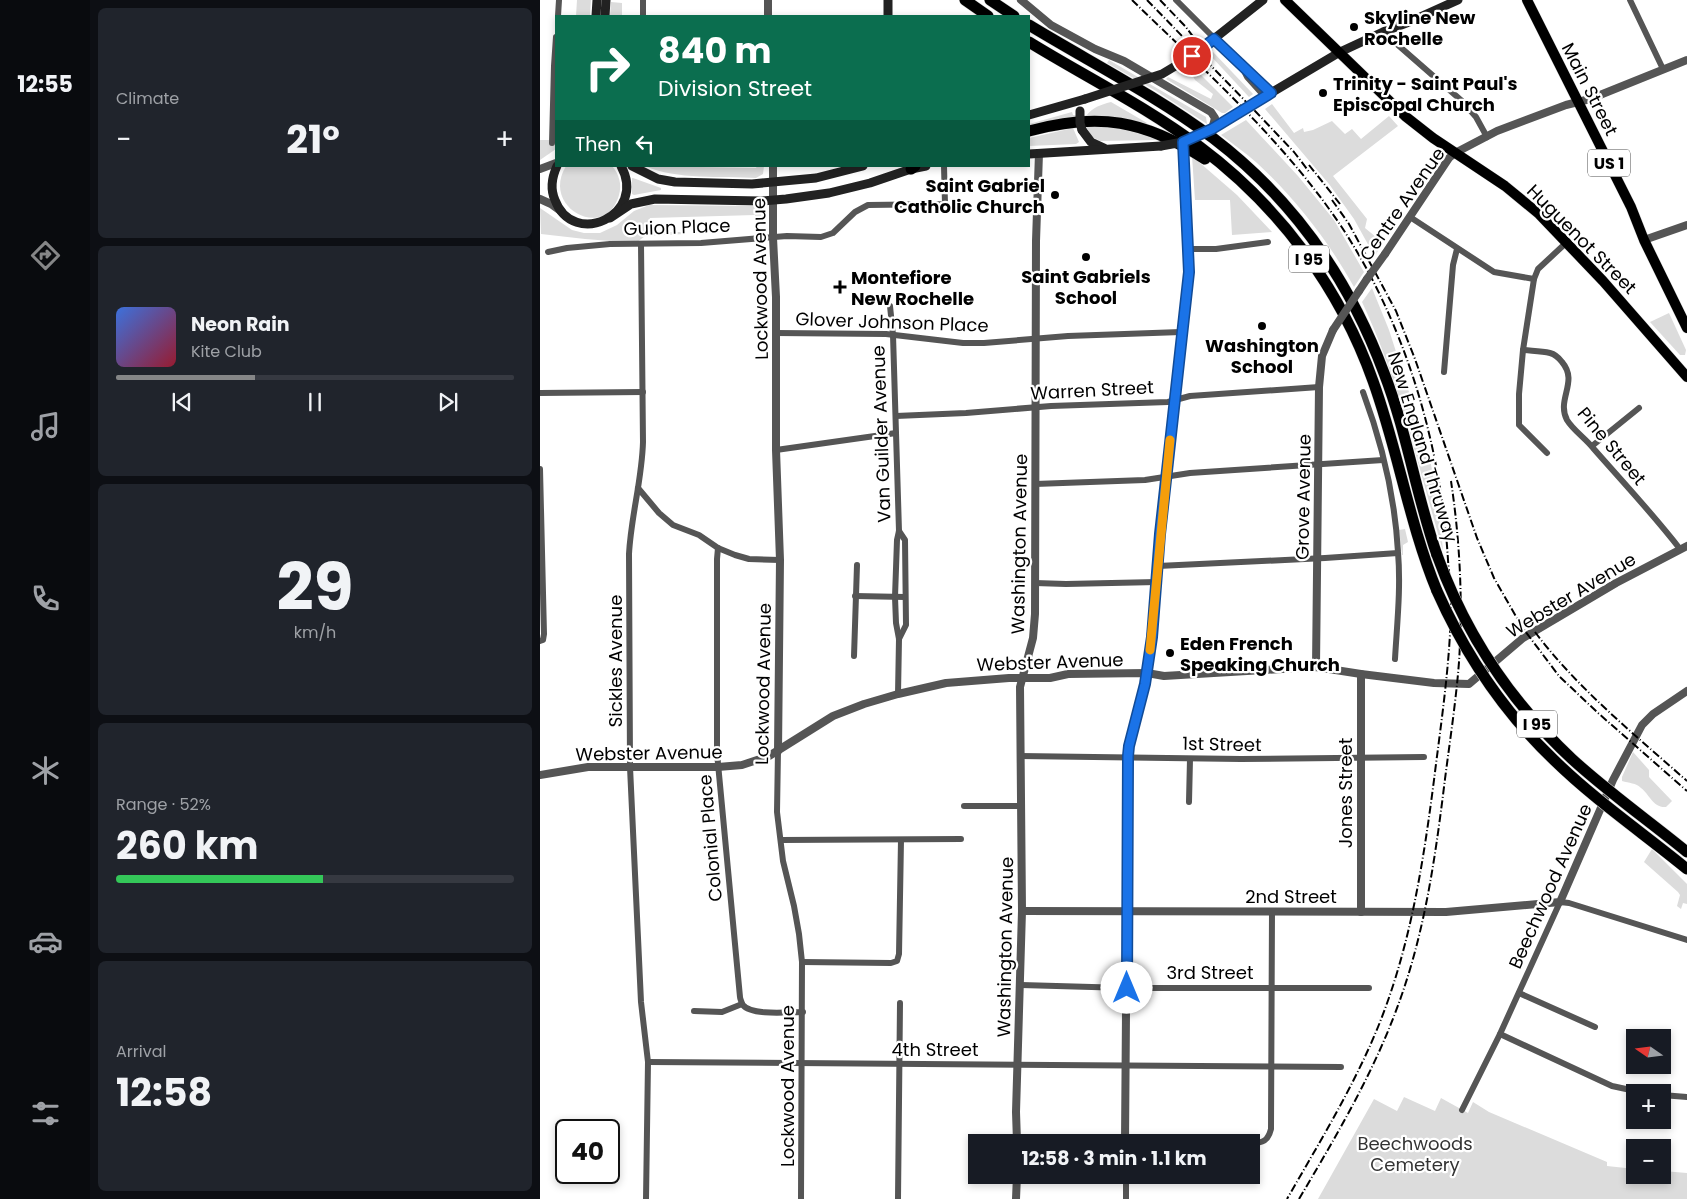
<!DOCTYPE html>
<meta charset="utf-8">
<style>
:root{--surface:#171b24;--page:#20242c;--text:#f1f3f6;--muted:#9ea1a6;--line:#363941;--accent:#858687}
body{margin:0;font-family:Poppins,sans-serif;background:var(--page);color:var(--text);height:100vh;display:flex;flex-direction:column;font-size:19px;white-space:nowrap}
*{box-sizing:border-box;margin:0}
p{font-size:16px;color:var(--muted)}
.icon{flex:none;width:28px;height:28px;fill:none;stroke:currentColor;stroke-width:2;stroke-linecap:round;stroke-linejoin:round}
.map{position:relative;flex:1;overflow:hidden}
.sheet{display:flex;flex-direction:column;gap:8px;padding:8px;background:#0d0f14;width:450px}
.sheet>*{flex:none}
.banner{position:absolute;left:15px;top:15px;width:475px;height:152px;border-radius:0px;box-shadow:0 2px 8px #0003;background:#0b6e4f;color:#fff;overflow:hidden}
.needle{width:32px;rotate:284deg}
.controls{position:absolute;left:1086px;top:1029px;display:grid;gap:10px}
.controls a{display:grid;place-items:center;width:45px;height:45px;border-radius:0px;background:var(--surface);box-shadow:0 2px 8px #0003;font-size:25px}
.speed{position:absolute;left:15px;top:1119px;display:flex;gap:10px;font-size:25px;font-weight:700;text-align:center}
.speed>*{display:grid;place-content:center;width:65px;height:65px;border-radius:50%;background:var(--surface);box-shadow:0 2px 8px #0003;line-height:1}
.speed .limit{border:2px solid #111;border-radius:8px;background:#fff;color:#111}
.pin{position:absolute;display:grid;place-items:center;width:42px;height:42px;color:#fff;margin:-21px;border:2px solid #fff;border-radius:50%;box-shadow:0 1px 5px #0007}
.me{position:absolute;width:55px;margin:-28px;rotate:0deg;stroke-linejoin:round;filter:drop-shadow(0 0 4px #0008)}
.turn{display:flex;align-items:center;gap:18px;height:105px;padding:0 20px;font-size:22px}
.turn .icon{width:65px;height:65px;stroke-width:2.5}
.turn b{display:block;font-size:35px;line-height:42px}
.then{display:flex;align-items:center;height:48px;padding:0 20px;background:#0003;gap:10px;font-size:19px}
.big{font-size:38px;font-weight:700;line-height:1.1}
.sheet .widget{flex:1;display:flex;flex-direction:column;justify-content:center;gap:8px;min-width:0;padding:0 18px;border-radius:8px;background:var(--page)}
.sheet .dial{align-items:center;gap:0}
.dial b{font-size:65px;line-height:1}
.song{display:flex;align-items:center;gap:15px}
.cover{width:60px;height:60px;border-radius:8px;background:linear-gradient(135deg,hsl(220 70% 55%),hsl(350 70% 35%))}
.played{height:5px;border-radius:2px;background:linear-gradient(90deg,var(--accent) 35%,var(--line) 35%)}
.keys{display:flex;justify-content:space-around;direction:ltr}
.heat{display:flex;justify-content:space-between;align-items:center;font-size:28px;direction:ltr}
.charge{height:8px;border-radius:4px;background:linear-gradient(90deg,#34c759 52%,var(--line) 0)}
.trip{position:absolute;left:428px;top:1134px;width:292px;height:50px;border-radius:0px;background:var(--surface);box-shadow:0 2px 8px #0003;font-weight:700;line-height:50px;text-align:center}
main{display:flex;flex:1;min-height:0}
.dock{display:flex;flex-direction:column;width:90px;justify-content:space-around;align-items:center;background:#090b0e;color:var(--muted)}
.dock .icon{width:35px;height:35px}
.dock .current{color:var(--accent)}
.dock b{font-size:22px;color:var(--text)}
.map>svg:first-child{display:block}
.green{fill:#dcdcdc}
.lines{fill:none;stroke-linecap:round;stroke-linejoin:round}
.primary-casing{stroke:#dbdbdb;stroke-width:11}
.motorway-casing{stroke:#dbdbdb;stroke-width:12}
.minor{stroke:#555;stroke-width:6}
.tertiary{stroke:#555;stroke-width:8}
.secondary{stroke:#222;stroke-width:9}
.primary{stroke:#000;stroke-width:10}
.motorway{stroke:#000;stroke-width:11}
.rail{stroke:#000;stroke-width:2;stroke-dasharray:8 2.5 1 2.5;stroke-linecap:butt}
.motorway-bridge-casing{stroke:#dbdbdb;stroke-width:12;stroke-linecap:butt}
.tertiary-bridge{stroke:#555;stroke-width:8}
.secondary-bridge{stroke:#222;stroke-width:9}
.motorway-bridge{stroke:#000;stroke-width:11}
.route-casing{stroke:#114b97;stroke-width:12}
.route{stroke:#1a73e8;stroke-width:9}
.slow{stroke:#f59e0b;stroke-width:9}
.poi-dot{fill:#000;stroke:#fff;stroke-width:2}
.labels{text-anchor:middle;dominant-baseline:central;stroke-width:4.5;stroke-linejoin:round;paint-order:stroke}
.shield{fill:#fff;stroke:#4c4c4c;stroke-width:1}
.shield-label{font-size:16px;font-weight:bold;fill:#000}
.poi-label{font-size:18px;font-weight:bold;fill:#000;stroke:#fff;text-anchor:start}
.street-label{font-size:18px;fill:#000;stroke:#fff}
.park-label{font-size:18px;fill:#333;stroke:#fff}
</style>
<main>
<nav class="dock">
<b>12:55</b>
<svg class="icon current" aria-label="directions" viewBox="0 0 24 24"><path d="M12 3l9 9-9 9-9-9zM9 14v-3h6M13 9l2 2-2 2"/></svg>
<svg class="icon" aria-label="music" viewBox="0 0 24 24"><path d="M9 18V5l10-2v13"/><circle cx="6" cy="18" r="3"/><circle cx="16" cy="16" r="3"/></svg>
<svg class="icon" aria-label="phone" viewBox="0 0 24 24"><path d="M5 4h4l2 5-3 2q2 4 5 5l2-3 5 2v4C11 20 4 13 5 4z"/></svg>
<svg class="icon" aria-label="climate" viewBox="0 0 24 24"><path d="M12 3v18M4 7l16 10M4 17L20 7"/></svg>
<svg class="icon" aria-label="car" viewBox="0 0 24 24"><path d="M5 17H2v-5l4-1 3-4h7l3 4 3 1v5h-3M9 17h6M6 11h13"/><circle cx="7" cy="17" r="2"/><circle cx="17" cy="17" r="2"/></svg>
<svg class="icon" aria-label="filters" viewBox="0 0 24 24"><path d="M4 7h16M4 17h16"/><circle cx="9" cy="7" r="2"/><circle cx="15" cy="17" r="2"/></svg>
</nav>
<section class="sheet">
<div class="widget"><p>Climate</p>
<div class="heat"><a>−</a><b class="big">21°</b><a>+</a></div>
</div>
<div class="widget">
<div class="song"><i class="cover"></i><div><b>Neon Rain</b><p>Kite Club</p></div></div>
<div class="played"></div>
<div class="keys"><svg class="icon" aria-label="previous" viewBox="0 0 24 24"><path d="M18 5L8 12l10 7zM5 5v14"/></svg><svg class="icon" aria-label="pause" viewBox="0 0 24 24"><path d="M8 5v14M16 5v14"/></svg><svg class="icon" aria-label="next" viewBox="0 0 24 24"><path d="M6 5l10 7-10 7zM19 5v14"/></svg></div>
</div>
<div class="widget dial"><b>29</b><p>km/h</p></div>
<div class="widget"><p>Range · 52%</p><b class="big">260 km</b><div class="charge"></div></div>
<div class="widget"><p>Arrival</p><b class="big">12:58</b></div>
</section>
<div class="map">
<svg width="1147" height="1199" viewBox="0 0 1147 1199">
<rect width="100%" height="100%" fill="#fff"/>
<g class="green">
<polygon points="37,0 51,0 50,16 36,16"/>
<polygon points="71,2 82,3 82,16 70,16"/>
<polygon points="671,52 673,52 713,94 709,97 669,54"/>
<polygon points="569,60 666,117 667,124 616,91 567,63"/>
<polygon points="651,65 693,107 685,113 682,113 626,79 628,77 671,99 673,94 655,80 648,67"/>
<path d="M571 102 607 123 604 125 489 127V124L532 112 533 115 546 116C553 107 560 105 571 102Z"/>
<polygon points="732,104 754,133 763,128 764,132 773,130 792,121 805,134 812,129 821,139 849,116 858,126 793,176 827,219 825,228 842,242 835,257 814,219 789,184 725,109"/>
<path d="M706 120 758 176 794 220 824 272 814 287C789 242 756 199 717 163 706 153 693 144 681 135Z"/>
<path d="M545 125C573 127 592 130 618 140L560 141 552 137Z"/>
<polygon points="533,128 539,142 536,144 489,146 489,138"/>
<polygon points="0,140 16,140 16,149 0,160"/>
<polygon points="652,156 697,195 732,232 692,235 690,200 655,200"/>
<path d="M26 166H72C79 174 82 184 79 195 66 242 0 208 26 166Z"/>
<path d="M105 166 216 168 217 166H224L223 174 216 178C181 176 137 180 105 166Z"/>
<polygon points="92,178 93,178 121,188 121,190 94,195 92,194"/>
<polygon points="109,205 219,206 221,207 221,222 215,222 215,215 110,218 110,232 144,232 144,234 105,236 96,243 45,239 1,234 0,208 32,230 44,233 60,233 77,225 94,211"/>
<path d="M832 288 849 330 889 454 899 507 903 551C878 466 860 383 822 302Z"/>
<polygon points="1129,313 1146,350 1145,355 1140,355 1110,322"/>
<polygon points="865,529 868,542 863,545 863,555 862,555 859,530"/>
<path d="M1093 752 1109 770V777L1132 801 1126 807C1113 808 1110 795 1101 788 1096 783 1089 783 1082 781V777Z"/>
<polygon points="1112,849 1147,884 1147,904 1143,903 1141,909 1137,906 1140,895 1138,892 1104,862"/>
<polygon points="864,1097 895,1111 901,1098 928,1113 933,1102 949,1112 1067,1162 1067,1166 1095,1169 1095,1175 1122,1175 1123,1171 1147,1173 1147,1199 778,1199 834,1099 857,1111"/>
</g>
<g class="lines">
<g class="primary-casing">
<g id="primary">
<polyline points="745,0 865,116 893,138 965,186 999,214 1063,281 1147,377"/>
<polyline points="987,0 1091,207 1104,240 1147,328"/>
</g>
</g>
<g class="motorway-casing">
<g id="motorway">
<polyline points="425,0 448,16"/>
<polyline points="450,0 474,16"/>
<path d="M489 25C550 62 615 95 673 138 753 199 809 279 844 373 867 432 876 495 897 555"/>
<path d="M489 42C546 77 607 107 660 147 739 206 800 288 833 381 858 450 869 523 897 591"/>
<path d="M489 131C559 112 604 120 665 159"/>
<polyline points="371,169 375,166"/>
</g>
</g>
<g class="minor">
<polyline points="636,0 701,65 712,73 731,93"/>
<polyline points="1090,0 1123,69"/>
<polyline points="18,16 19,0"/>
<polyline points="103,16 103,0"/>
<polyline points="843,32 922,101 936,117 947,137"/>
<polyline points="703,69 707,77 725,97"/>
<polyline points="12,143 14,66 16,37"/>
<polyline points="870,217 954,272 994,279"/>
<path d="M101 244 103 442C102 480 91 516 89 554L90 767 101 1002 108 1062 106 1199"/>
<polyline points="649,249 676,249 728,242"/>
<polyline points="8,252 27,248 70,244 161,243 247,236 281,237 293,233 315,212 328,205 405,204 404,166"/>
<polyline points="350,306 353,335 359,531 357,540 355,597 356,623 359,639 358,694"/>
<polyline points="236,333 346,334 423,343 444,343 528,336 641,332"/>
<path d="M983 350C992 351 1001 351 1010 353 1014 354 1019 358 1022 362 1039 382 1016 399 1027 420 1033 430 1045 438 1053 448 1082 481 1113 514 1140 549"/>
<polyline points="904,372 913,265 917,249"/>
<path d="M823 392C842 443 855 498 858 552 861 588 857 624 855 659"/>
<polyline points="0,393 103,392"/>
<polyline points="356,416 426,413 511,406 628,402 650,396 779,387"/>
<polyline points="1052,446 1099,408"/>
<polyline points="236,450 356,433"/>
<polyline points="1007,453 979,425 979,394 983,350 994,279 998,269 1027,242"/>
<polyline points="0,469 4,634 3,640 0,641"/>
<polyline points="495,484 605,480 650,473 843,460"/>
<polyline points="98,488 119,513 133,525 159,535 178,548 195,555 209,559 240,560"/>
<path d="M178 548 177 559V753L200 997C200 998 202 1004 203 1005 211 1016 250 1012 263 1012"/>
<polyline points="618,566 785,558 858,553"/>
<polyline points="495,583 526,584 617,582"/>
<polyline points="315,596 365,597"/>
<polyline points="359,639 366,625 365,540 359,531"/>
<polyline points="314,656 317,565"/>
<polyline points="238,751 237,812 243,861 254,906 259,934 262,962 261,1199"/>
<polyline points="480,756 701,759 884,757"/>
<polyline points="649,802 650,759"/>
<polyline points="424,806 481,806"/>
<polyline points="241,840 421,839"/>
<polyline points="262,962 351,963 357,961 359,954 361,840"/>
<polyline points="481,985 587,988 829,988"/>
<polyline points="979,993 1055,1027"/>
<polyline points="154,1011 182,1012 202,1004"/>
<polyline points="960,1034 1072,1086 1100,1092"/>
<polyline points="108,1062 801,1067"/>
<polyline points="1122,1095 1147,1097"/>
<polyline points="922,1110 960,1034 1020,902 1029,903 1147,940"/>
<path d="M711 1143C723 1143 728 1141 731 1129L732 911"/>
<polyline points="586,1175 586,1199"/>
<polyline points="358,1199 360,1003"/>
</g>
<g class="tertiary">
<polyline points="228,0 228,16"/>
<polyline points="481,0 511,25 555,49 584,61 671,112 675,118 672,129"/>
<polyline points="233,166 233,238 236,297 236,450 240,560 238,751"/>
<polyline points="0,169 16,163"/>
<polyline points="0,199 11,204 22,212"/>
<polyline points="1104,240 1147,225"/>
<polyline points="845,254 909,158 915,153 957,131 1026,105 1050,99 1147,60"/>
<polyline points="819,291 827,279"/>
<polyline points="776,667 779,387 782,356 793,330"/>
<polyline points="0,775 48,767 178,767 202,765 229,756 293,716 324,704 358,694 406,683 469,678 510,678 528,674 607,673 624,676 776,667 821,674 894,683 929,684 983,638 1076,583 1147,546"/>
<polyline points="482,911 906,912 1020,902 1073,780 1102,725 1113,714 1147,691"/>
<polyline points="821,912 821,674"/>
<polyline points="477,1142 476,1112 482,911 480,687 493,638 495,614 496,241 499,153"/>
<polyline points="585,1142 588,756 607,673 627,467 649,272 644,158"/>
<polyline points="476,1199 477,1175"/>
</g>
<g class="secondary">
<polyline points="348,0 348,16"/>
<polyline points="56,16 57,0"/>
<polyline points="65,16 66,0"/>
<polyline points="670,42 723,0"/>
<polyline points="719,100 800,52 843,32 869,22 918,0"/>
<polyline points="489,115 545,99"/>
<polyline points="672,129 698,114"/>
<polyline points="542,130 551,142 564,148"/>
<polyline points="489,154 621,146"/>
<path d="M17 166C12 177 10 189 15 200 33 249 108 215 81 166"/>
<polyline points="92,166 118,179 135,182 212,184 276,178 323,166"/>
<polyline points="70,218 91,204 115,199 221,201 246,199 289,193 330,183 371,169 386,166"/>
</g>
<use href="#primary" class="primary"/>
<use href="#motorway" class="motorway"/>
<g class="rail">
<path d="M592 0C665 71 744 141 801 226 865 323 901 444 908 560 909 576 912 592 911 607 910 665 901 723 894 780 883 865 870 948 838 1027 813 1088 779 1143 747 1199"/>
<polyline points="607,0 716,112 754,152 770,173"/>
<polyline points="620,0 645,26 667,55"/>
<polyline points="769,165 800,204"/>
<polyline points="792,200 809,224 856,311 875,359 937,538 954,578 982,627 1019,676 1058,713 1147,791"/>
<path d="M995 632C1038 689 1094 734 1147 781"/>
<path d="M759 1199C798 1133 836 1069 861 997 886 926 896 852 905 779 910 740 916 701 919 662 923 602 920 541 911 481"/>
</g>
<g class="motorway-bridge-casing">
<g id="motorway-bridge">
<path d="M897 555C925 633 971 702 1032 759 1068 792 1109 821 1147 852"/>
<path d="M897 591C925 654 964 712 1014 760 1055 800 1103 833 1147 869"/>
</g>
</g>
<g class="tertiary-bridge">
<polyline points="643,142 644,158"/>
<polyline points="827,279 845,254"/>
<polyline points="793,330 819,291"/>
</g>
<g class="secondary-bridge">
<polyline points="545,99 622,74 647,59 670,42"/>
<polyline points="540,111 540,123 542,130"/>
<polyline points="698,114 719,100"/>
<polyline points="621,146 643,142 672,129"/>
</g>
<use href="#motorway-bridge" class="motorway-bridge"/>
</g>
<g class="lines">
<g class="route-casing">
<polyline id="route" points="587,988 588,756 589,746 605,684 612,637 620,534 649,272 643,142 672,129 731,93 674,39 652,56"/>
</g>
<use href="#route" class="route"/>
<polyline class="slow" points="610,650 630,440"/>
</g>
<g class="poi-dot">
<circle cx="814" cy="27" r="5"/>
<circle cx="783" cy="93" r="5"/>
<circle cx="515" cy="195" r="5"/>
<circle cx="546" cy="257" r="5"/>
<path d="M297.5 279.5h5v5h5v5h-5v5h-5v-5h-5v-5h5z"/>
<circle cx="722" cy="326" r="5"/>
<circle cx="630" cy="653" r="5"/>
</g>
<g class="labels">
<g class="shield">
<rect x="1048" y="149.5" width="42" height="27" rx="4"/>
<rect x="749" y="245.5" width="40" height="27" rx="4"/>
<rect x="977" y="710.5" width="40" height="27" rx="4"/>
</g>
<g class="shield-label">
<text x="1069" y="163">US 1</text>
<text x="769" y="259">I 95</text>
<text x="997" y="724">I 95</text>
</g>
<g class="poi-label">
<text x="824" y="17">Skyline New<tspan x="824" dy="21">Rochelle</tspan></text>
<text x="793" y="83">Trinity - Saint Paul's<tspan x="793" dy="21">Episcopal Church</tspan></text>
<text x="505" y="185" text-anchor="end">Saint Gabriel<tspan x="505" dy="21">Catholic Church</tspan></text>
<text x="546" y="276" text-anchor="middle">Saint Gabriels<tspan x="546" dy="21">School</tspan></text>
<text x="311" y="277">Montefiore<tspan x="311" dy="21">New Rochelle</tspan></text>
<text x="722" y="345" text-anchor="middle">Washington<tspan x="722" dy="21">School</tspan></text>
<text x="640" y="643">Eden French<tspan x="640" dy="21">Speaking Church</tspan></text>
</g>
<g class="street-label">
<text transform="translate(1050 89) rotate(63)">Main Street</text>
<text transform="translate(862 204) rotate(-55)">Centre Avenue</text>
<text transform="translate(137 227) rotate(-2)">Guion Place</text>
<text transform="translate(1042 239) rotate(45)">Huguenot Street</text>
<text transform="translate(220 279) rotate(-91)">Lockwood Avenue</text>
<text transform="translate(352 322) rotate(2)">Glover Johnson Place</text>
<text transform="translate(552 390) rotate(-3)">Warren Street</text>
<text transform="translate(341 434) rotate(-92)">Van Guilder Avenue</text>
<text transform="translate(1072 446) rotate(50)">Pine Street</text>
<text transform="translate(883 447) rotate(73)">New England Thruway</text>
<text transform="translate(763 497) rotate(-89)">Grove Avenue</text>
<text transform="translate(479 544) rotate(-89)">Washington Avenue</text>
<text transform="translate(1031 595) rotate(-31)">Webster Avenue</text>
<text transform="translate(75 661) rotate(-90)">Sickles Avenue</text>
<text transform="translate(510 662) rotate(-2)">Webster Avenue</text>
<text transform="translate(223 684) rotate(-89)">Lockwood Avenue</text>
<text transform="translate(682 744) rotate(1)">1st Street</text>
<text transform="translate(109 753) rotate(-1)">Webster Avenue</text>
<text transform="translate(805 793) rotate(-90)">Jones Street</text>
<text transform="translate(170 838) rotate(-95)">Colonial Place</text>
<text transform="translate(1010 886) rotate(-66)">Beechwood Avenue</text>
<text x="751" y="896">2nd Street</text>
<text transform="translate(465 947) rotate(-89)">Washington Avenue</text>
<text x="670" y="972">3rd Street</text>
<text x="395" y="1049">4th Street</text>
<text transform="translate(247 1086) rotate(-90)">Lockwood Avenue</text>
</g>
<g class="park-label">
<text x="875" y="1143">Beechwoods<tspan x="875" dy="21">Cemetery</tspan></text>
</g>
</g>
</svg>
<div class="controls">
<a><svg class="needle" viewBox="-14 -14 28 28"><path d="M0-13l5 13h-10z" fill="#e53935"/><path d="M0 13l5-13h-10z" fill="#9ea1a6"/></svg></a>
<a>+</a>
<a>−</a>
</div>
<div class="speed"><div class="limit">40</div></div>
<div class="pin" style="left:652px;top:56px;background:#d93025"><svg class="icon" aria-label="arrive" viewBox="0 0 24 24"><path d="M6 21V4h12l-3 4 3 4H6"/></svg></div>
<svg class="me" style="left:587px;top:988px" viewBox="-20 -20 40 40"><circle r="19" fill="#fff"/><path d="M0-13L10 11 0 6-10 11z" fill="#1a73e8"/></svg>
<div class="trip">12:58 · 3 min · 1.1 km</div>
<div class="banner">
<div class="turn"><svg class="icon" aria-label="right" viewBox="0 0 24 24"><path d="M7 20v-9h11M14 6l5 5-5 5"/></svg><div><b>840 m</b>Division Street</div></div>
<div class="then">Then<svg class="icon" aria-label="left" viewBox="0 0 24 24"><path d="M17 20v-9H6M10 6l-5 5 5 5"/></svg></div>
</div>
</div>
</main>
